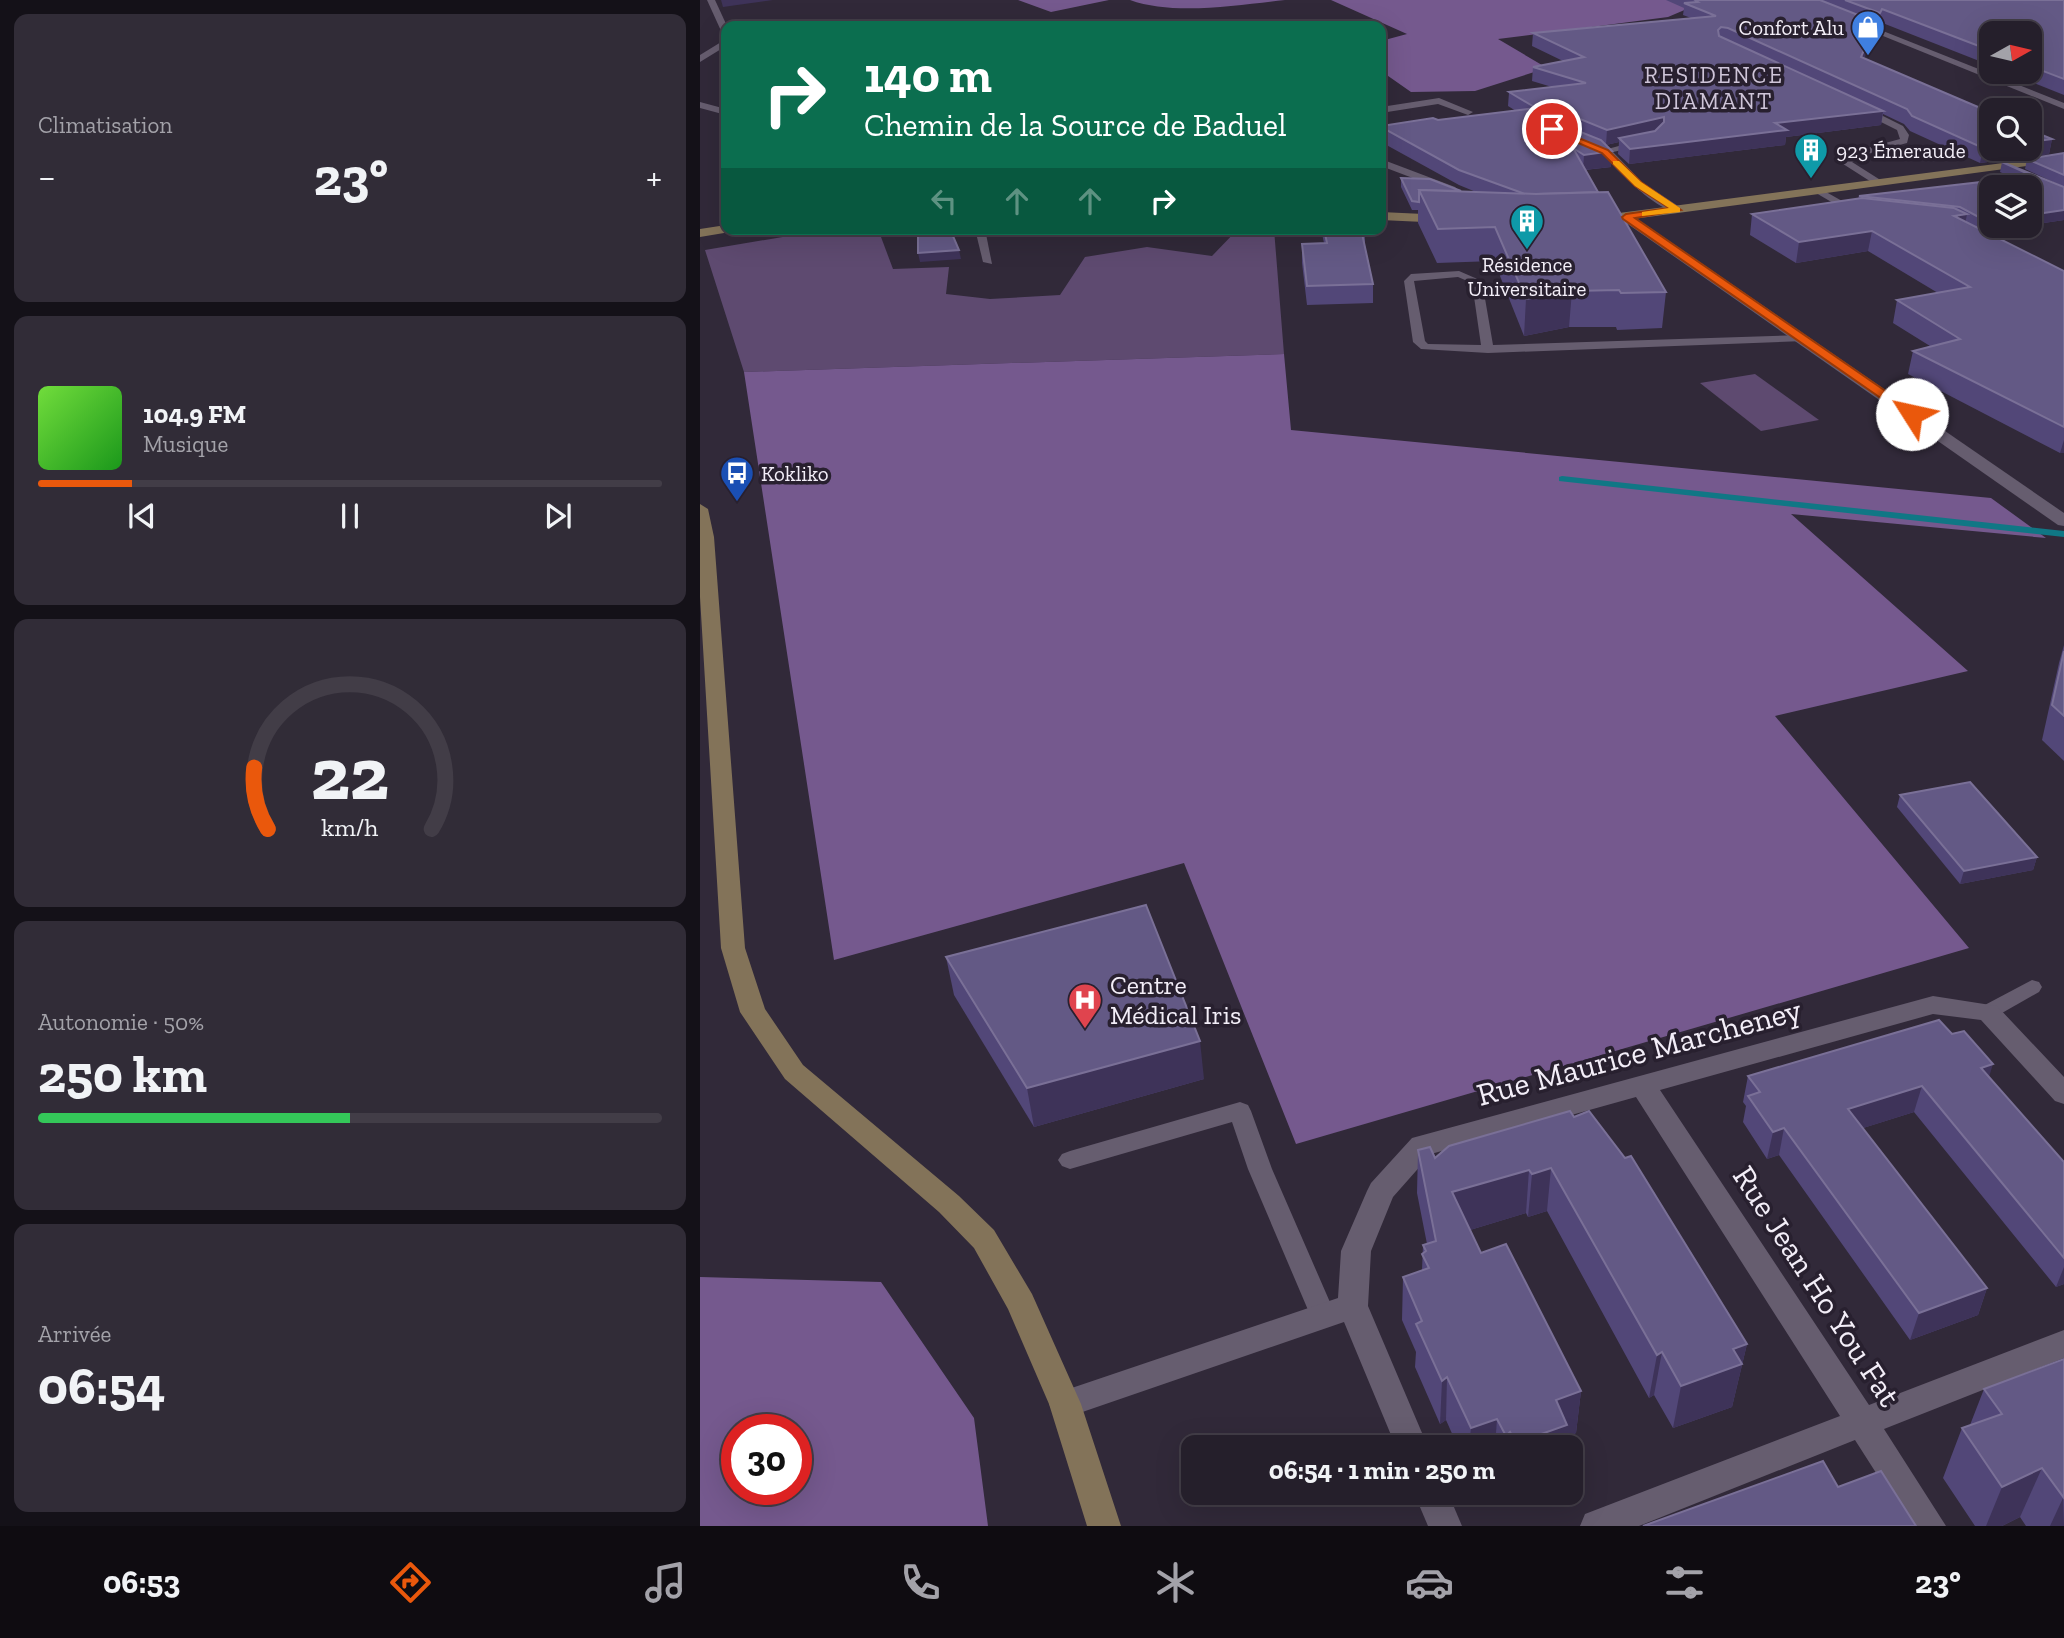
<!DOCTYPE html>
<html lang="fr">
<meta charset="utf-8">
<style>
:root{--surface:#251f2b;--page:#312c37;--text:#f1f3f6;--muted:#a3a2a9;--line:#423d47;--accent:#ea580c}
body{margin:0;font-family:"Zilla Slab",serif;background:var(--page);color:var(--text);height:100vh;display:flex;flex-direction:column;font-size:26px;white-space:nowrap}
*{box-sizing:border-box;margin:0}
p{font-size:23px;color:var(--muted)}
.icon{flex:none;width:38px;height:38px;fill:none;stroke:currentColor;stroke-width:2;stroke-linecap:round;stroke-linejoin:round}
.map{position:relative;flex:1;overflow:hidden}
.details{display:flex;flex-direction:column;gap:14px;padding:14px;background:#141118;width:700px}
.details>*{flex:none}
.banner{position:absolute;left:21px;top:21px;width:665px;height:214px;border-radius:14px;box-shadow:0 7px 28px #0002,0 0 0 2px var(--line);background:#0b6e4f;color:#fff;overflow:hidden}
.needle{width:46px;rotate:82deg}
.controls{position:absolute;left:1279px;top:21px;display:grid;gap:14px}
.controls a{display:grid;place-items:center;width:63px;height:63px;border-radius:14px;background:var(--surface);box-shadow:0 7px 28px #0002,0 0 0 2px var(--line);font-size:35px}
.speed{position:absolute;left:21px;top:1414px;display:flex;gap:14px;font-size:35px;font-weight:700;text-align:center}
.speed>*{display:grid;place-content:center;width:91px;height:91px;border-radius:50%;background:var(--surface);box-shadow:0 7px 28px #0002,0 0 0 2px var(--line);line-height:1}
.speed .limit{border:10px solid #d22;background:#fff;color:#111}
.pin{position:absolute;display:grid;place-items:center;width:60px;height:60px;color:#fff;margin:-30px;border:4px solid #fff;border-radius:50%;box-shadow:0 2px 7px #0007}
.me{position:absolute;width:77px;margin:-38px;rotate:305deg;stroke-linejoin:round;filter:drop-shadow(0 0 5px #0008)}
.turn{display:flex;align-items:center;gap:24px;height:147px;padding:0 28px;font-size:32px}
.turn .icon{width:91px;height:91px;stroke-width:2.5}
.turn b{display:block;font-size:49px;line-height:60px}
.lanes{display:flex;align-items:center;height:66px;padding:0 28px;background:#0003;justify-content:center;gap:35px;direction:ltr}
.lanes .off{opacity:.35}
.big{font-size:52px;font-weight:700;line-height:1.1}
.details .tile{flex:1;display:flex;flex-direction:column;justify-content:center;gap:10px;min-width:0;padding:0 24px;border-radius:14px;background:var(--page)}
.details .dial{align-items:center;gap:0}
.dial svg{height:182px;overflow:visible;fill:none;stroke:var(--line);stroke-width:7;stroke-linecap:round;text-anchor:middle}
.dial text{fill:var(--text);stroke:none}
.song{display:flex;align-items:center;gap:21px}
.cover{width:84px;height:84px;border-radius:10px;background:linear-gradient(135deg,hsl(100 70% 55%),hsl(120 70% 35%))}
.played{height:7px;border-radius:4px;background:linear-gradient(90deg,var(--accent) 15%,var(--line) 15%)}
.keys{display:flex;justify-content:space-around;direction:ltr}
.heat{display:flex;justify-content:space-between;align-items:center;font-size:38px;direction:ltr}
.charge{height:10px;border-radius:5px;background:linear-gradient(90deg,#34c759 50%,var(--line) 0)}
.trip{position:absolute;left:481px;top:1435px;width:402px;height:70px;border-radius:14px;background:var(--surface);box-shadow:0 7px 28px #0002,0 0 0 2px var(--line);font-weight:700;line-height:70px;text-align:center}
.tab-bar{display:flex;height:112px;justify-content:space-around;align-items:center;background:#0f0c11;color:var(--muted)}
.tab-bar .icon{width:49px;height:49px}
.tab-bar .selected{color:var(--accent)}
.tab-bar b{font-size:32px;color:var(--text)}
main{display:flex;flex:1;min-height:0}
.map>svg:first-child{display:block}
.green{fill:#5e4a70}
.forest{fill:#75598e;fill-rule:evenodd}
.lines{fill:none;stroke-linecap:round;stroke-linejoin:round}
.stream{fill:#107785;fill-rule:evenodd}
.lane{fill:#665d6f;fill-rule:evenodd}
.street{fill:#665d6f;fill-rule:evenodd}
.secondary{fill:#837359;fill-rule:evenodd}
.wall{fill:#524778}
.shaded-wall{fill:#3e3359}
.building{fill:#635985;stroke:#7a7097;stroke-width:2}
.route{fill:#ea580c;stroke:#983908;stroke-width:2}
.slow{fill:#f59e0b}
.labels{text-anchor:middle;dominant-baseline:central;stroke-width:7;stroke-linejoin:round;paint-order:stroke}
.far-poi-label{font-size:21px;fill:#f3eef8;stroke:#28202f;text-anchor:start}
.far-neighbourhood-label{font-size:23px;letter-spacing:2px;fill:#cfc5d9;stroke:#28202f}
.poi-label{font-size:26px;fill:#f3eef8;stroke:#28202f;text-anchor:start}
.near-street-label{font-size:32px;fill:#f3eef8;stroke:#28202f}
</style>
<main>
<section class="details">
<div class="tile"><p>Climatisation</p>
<div class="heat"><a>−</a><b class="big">23°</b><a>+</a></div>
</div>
<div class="tile">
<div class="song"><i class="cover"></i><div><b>104.9 FM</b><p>Musique</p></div></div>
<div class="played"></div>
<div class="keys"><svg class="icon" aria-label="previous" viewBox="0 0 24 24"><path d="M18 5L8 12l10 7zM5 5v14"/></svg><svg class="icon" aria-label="pause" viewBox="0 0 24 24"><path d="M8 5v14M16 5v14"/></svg><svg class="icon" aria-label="next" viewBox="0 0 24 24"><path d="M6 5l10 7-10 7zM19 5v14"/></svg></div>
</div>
<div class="tile dial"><svg viewBox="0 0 100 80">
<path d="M14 69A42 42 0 1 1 86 69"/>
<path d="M14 69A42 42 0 0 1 8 42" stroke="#ea580c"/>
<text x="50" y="56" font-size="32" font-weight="700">22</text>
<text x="50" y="72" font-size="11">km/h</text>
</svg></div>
<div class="tile"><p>Autonomie · 50%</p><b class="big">250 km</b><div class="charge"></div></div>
<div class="tile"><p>Arrivée</p><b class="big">06:54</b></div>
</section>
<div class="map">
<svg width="1364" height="1526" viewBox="0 0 1364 1526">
<rect width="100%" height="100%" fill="#312939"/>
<g class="green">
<polygon points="130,229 178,229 193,269 249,267 246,294 290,299 360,295 385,257 447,247 512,256 538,229 574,229 584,354 44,372 5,250"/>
<polygon points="1055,374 1119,420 1061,431 1000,383"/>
</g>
<g class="forest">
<polygon points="318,0 409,0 351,12"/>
<path d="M430 0H585C538 5 474 16 430 0Z"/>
<polygon points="631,0 1008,0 968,17 798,39 847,68 775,91 711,92 681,71 681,41 707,34"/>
<polygon points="584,354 591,430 1291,498 1346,538 1091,514 1268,671 1075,716 1269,948 596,1144 484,863 134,960 44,372"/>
<path d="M0 1277 181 1282 274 1418 288 1526H0ZM37 1430H96V1489H37Z"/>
</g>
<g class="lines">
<polygon class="stream" points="862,476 1364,531 1364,537 859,481 859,477"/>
<g class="lane">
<polygon points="1159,107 1165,107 1203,126 1209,135 1207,143 1173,152 1152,162 1182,181 1182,185 1176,185 1140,162 1167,148 1200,139 1197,130 1159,111"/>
<polygon points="1119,188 1158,210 1160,212 1152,214 1116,193 1114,191"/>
<polygon points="275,229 285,229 292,264 283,262"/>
<path d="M759 271 782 281 793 345 1104 335 1110 338 1104 341 788 353 721 349 713 342 704 281 711 274ZM758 277 772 283 781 345 728 344 725 341 714 281Z"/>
<polygon points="1332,980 1339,982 1342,987 1339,992 1295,1017 1288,1020 1281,1017 1278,1012 1281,1007"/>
<polygon points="540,1102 548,1105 551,1111 572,1169 636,1316 632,1324 623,1327 614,1324 548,1169 532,1122 370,1169 362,1166 358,1160 362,1154 370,1151"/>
</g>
<g class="street">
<polygon points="7,0 15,0 27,26 26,36 22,33"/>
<polygon points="1094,0 1105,0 1364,103 1364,109"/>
<polygon points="26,39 26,46 0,62 0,55"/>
<polygon points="739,98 773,112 768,115 738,104 681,113 681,107"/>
<polygon points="0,102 26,109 26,115 0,108"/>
<path d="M945 139 950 142 949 144 913 152 942 182 981 208V212C960 215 914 168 900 151Z"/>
<polygon points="681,159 755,187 757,189 747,191 681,166"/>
<polygon points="922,214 930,214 1364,513 1364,526 1358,525 922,220"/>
<polygon points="1233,996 1297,1006 1364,1077 1364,1104 1355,1101 1281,1020 1233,1014 960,1090 1169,1405 1364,1330 1364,1358 1184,1429 1246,1526 1210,1526 1155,1440 939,1526 880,1526 885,1514 1140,1416 936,1097 731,1154 693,1197 671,1251 668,1306 728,1447 696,1447 644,1322 365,1418 354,1414 349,1404 354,1394 638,1298 641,1251 667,1191 671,1183 712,1138"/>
<polygon points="714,1493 748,1493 762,1526 728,1526"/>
</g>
<g class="secondary">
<polygon points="1364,155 1364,161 896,224 890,220 896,216"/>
<polygon points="681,212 745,215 751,219 745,223 681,220"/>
<polygon points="26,225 26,229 32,229 30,232 0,237 0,229"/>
<polygon points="0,504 8,509 14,537 45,948 65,1009 103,1065 259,1196 294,1230 332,1294 381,1404 421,1526 387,1526 349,1404 308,1309 274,1248 239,1212 85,1079 40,1012 21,948 0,597"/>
</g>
</g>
<g class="wall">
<polygon points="966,0 1364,0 1364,95 1306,72 1330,72 1330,33 1292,33 1292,66 1180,22 1178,26 1176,25 1174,35 1164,58 1352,139 1349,154 1280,163 1210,131 1204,124 1183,114 1181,125 1086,137 1085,145 929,164 918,154 919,142 906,145 911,167 885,170 898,192 966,292 962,328 917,330 916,327 869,327 824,336 794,261 737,263 718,223 718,210 712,210 701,187 701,178 761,191 776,192 759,185 681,142 681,126 816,111 808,106 809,92 852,87 832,81 833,67 863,61 832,46 833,33 991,18 983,15 984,8"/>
<polygon points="1364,153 1364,187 1325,169 1327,159"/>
<polygon points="1302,162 1364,187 1364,220 1330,225 1330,187 1292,226 1327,226 1285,232 1364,271 1364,453 1360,453 1208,374 1213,351 1230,346 1193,323 1197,300 1238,293 1168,251 1096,263 1050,235 1052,214 1158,199 1159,196 1313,178 1300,172"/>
<polygon points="621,229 665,229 665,245 673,284 673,303 607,305 602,263 602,244 624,243"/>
<polygon points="1364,645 1364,761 1342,740 1359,663"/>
<polygon points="1200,795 1337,857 1333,870 1260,884 1197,807"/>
<polygon points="246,957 504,1079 334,1127 254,995"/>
<polygon points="1048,1076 1289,1077 1364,1162 1364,1284 1356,1287 1214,1112 1163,1128 1287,1288 1278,1315 1210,1340 1079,1155 1067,1159 1043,1122 1046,1106 1043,1102"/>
<polygon points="874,1117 1047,1344 1032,1407 973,1428 954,1395 949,1398 847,1211 828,1217 826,1213 770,1230 781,1253 881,1391 876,1433 866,1437 865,1447 758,1447 746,1420 740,1424 715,1367 716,1352 702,1320 703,1277 722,1270 723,1245 727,1244 717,1193 718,1150 735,1158"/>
<polygon points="1364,1359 1364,1526 1326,1526 1320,1517 1302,1526 1275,1526 1243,1478 1262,1428 1270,1425 1284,1389"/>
</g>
<g class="shaded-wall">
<polygon points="21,0 73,0 23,7"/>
<polygon points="1176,22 1174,35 1159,70 1161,57"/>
<polygon points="1183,111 1181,125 1086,137 1085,145 929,164 930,149 1075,123"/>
<polygon points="964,117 962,132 919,138 919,142 906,145 907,130"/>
<polygon points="1352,139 1349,154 1280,163 1283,148 1292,147 1292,149 1330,149 1330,142"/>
<polygon points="912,151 911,167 883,170 884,155"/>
<polygon points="1364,210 1364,220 1330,225 1330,215"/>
<polygon points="1267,214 1263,235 1254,216"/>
<polygon points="1292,220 1292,226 1327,226 1283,232 1286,221"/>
<polygon points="1172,231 1168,251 1096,263 1099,242"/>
<polygon points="259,250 261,259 220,262 218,253"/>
<polygon points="872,291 869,327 824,336 826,299"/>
<polygon points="1364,440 1364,453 1360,453"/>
<polygon points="1337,857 1333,870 1260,884 1264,871"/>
<polygon points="500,1041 504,1079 334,1127 327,1088"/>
<polygon points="1293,1064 1285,1090 1281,1068"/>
<polygon points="1222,1086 1214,1112 1141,1135 1148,1109"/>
<polygon points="1084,1128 1079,1155 1067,1159 1073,1132"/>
<polygon points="851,1168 847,1211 828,1217 832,1174"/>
<polygon points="829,1170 826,1213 750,1236 752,1192"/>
<polygon points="1364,1267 1364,1284 1356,1287"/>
<polygon points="1287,1288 1278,1315 1210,1340 1219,1313"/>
<polygon points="1047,1344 1032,1407 973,1428 981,1386 1033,1349"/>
<polygon points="962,1352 954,1395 949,1398 957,1355"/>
<polygon points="747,1377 746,1420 740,1424 742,1381"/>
<polygon points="881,1391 876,1433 866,1437 865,1447 816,1447 816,1443 856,1400"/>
<polygon points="797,1419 795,1447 769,1447 771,1428"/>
<polygon points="810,1432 809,1447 805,1447 806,1436"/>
<polygon points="1342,1468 1320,1517 1302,1526 1286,1526 1302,1487"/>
<polygon points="1363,1498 1364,1526 1350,1526"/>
</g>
<g class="building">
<polygon points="995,0 1120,0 1176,22 1161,57 1292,113 1292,147 1283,148 1212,116 1207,109 1028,28 1021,27 1018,30 1019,36 1183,111 1075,123 1087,130 930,149 919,138 955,131 964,122 964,117 907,130 858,110 847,111 848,119 901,140 912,151 884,155 873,148 898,192 836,194 825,194 759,170 681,127 681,126 733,118 738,120 836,108 809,92 886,83 833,67 884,57 833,33 1016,16 984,3 998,2"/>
<polygon points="1145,0 1364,0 1364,79 1330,66 1330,33 1292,33 1292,51 1182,9 1180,13"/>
<polygon points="1330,130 1352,139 1330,142"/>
<polygon points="1364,153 1364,175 1327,159"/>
<polygon points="1302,162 1364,187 1364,210 1330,215 1330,187 1292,187 1292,220 1286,221 1260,207 1159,196 1333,176"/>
<polygon points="701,178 730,179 761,191 719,190 719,202 712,201"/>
<polygon points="719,190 836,194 908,192 966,292 921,293 919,290 872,291 826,299 795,227 738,229"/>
<polygon points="1162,198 1254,208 1267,214 1254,216 1364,271 1364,427 1213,351 1260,339 1197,300 1270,287 1172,231 1099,242 1052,214"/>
<polygon points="218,229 250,229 259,250 218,253"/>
<polygon points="624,229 661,229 673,284 607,286 602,244 627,243"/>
<polygon points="1364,651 1364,716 1352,705"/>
<polygon points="1270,782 1337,857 1264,871 1200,795"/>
<polygon points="446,905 500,1041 327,1088 246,957"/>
<polygon points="1239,1020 1252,1034 1264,1031 1293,1064 1281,1068 1364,1162 1364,1258 1222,1086 1148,1109 1287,1288 1219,1313 1084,1128 1073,1132 1048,1096 1060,1092 1048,1076"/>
<polygon points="870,1111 874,1117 889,1111 925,1158 931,1156 1047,1344 1033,1349 1042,1364 981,1386 962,1352 957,1355 851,1168 832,1174 829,1170 752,1192 781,1253 806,1244 881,1391 856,1400 867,1425 816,1443 810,1432 806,1436 797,1419 771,1428 747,1377 742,1381 716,1324 722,1321 703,1277 729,1268 722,1254 726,1251 723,1245 736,1241 718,1150 730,1147 735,1158 749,1146"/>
<polygon points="1364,1359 1364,1498 1342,1468 1302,1487 1262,1428 1302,1414 1284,1389"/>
<polygon points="1123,1461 1138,1487 1181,1471 1216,1526 943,1526"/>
</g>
<polygon class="route" points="852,127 908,150 941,182 981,210 935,218 1216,412 1216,417 1208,417 923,219 922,217 926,214 969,208 935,186 902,153 850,131"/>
<polygon class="slow" points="913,161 919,161 941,182 980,208 980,212 942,216 942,212 969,208 935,186 913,164"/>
<defs>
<g id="shop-pin" transform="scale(1.75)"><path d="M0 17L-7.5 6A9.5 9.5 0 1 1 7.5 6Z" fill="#3f7fe0" stroke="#28202f"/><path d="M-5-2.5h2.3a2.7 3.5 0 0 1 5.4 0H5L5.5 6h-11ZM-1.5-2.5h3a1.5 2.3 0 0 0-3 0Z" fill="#fff"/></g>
<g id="building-pin" transform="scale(1.75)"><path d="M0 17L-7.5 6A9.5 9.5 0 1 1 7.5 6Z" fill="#0f9aa8" stroke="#28202f"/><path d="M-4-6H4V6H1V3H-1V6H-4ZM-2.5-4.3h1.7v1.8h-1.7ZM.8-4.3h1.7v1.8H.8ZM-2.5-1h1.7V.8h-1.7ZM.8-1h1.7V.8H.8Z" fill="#fff"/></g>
<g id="bus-pin" transform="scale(1.75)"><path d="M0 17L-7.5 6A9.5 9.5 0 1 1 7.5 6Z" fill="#1a4fb4" stroke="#28202f"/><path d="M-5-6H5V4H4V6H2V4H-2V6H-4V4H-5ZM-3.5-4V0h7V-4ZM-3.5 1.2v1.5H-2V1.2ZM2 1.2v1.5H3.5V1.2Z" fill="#fff"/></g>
<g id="hospital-pin" transform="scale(1.75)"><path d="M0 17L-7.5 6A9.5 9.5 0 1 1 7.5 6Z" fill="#e0444e" stroke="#28202f"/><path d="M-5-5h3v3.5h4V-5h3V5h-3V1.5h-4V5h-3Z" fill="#fff"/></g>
</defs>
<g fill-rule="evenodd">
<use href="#shop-pin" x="1168" y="27"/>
<use href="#building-pin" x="1111" y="150"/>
<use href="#building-pin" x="827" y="221"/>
<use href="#bus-pin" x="37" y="473"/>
<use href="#hospital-pin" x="385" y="1000"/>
</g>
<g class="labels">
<g class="far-poi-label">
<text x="1144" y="27" text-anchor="end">Confort Alu</text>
<text x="1136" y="150">923 Émeraude</text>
<text x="827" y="264" text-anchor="middle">Résidence<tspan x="827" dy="24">Universitaire</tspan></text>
<text x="61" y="473">Kokliko</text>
</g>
<g class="far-neighbourhood-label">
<text x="1014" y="75">RESIDENCE<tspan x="1014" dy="26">DIAMANT</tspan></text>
</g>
<g class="poi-label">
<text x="410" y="985">Centre<tspan x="410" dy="30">Médical Iris</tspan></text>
</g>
<g class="near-street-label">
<text transform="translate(939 1052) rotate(-15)">Rue Maurice Marcheney</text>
<text transform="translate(1117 1286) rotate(57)">Rue Jean Ho You Fat</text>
</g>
</g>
</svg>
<div class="controls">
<a><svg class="needle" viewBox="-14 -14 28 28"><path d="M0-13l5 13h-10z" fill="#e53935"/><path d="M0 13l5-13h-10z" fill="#a3a2a9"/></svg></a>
<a><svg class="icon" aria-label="search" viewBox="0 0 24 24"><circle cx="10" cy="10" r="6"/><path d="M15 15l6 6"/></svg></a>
<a><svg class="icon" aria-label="layers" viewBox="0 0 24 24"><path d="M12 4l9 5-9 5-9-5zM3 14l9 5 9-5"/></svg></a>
</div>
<div class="speed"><div class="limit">30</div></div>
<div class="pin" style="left:852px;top:129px;background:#d93025"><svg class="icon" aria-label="arrive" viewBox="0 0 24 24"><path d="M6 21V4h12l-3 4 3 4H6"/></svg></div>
<svg class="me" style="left:1212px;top:414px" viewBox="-20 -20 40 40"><circle r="19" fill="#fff"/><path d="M0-13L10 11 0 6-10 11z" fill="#ea580c"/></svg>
<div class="trip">06:54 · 1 min · 250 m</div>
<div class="banner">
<div class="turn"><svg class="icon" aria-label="right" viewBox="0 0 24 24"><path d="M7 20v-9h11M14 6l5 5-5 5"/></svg><div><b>140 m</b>Chemin de la Source de Baduel</div></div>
<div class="lanes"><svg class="icon off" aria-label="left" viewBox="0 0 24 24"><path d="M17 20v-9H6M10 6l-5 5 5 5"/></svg><svg class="icon off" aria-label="ahead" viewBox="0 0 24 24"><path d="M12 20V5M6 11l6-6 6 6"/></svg><svg class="icon off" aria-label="ahead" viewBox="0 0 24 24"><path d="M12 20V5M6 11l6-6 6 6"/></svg><svg class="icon" aria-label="right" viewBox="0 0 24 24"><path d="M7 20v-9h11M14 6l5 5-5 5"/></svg></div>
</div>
</div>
</main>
<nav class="tab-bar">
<b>06:53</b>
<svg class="icon selected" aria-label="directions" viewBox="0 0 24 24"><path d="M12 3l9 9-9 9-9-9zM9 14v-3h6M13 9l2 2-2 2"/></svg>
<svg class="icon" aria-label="music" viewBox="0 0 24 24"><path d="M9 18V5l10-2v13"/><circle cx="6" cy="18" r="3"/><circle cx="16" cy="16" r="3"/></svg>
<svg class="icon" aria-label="phone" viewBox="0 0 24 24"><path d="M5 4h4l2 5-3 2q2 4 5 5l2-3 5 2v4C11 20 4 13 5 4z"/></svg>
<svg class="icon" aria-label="climate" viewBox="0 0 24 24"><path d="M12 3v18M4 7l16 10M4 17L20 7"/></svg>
<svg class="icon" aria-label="car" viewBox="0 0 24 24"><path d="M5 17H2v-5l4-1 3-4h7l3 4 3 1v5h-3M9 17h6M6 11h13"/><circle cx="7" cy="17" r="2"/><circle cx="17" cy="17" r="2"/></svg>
<svg class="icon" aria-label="filters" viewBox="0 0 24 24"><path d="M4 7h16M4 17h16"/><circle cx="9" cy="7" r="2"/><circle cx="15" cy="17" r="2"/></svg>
<b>23°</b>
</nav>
